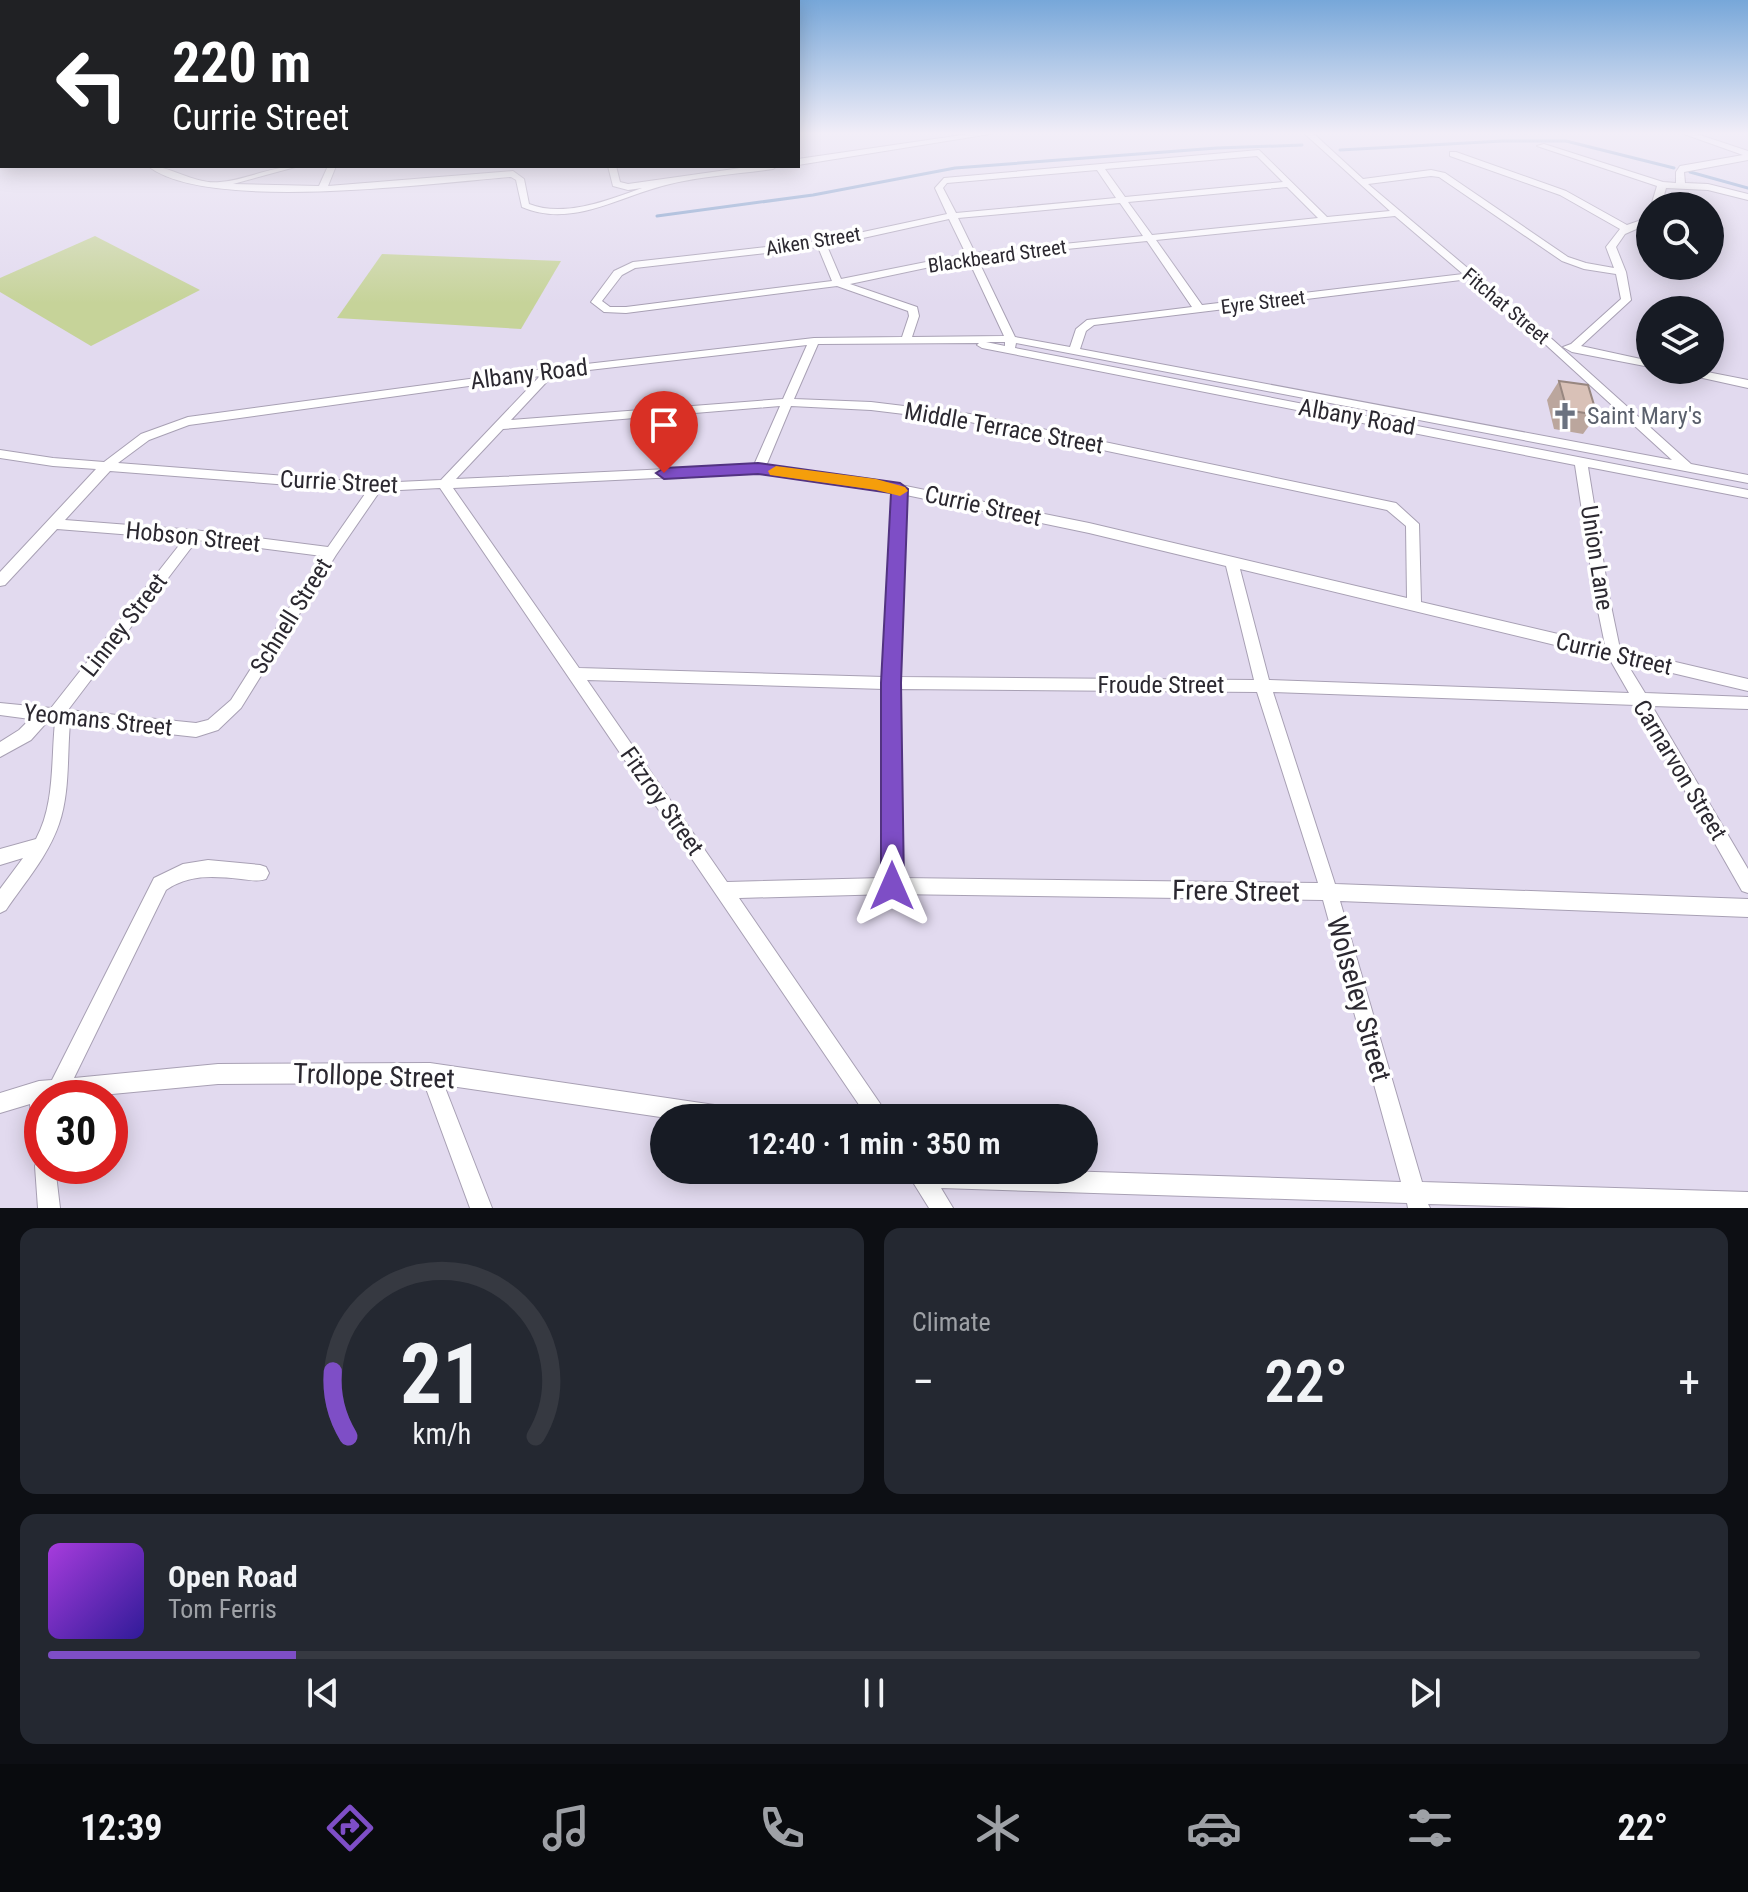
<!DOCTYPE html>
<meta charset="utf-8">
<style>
:root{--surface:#171b24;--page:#242831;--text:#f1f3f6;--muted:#9ea1a6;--line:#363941;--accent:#7e4ec6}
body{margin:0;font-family:"Roboto Condensed",sans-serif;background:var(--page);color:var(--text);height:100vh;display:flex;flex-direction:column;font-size:30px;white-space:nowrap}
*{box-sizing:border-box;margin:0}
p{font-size:26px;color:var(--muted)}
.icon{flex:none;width:44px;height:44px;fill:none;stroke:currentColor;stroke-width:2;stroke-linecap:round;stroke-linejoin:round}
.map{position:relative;height:1208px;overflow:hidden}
.side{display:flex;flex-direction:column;gap:20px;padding:20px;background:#0d0f14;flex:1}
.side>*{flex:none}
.guide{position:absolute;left:0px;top:0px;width:800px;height:168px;box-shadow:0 4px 20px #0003;background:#202124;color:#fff;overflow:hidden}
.buttons{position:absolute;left:1636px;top:192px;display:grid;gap:16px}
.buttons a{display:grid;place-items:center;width:88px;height:88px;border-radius:50%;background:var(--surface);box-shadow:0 4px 20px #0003;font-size:40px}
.speed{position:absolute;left:24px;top:1080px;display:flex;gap:16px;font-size:40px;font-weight:700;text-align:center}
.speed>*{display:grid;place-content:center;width:104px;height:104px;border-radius:50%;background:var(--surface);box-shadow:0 4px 20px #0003;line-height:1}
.speed .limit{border:12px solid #d22;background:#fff;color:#111}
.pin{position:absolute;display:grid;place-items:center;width:68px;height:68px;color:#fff;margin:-82px -34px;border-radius:50% 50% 50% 0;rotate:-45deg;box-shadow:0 0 8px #0007}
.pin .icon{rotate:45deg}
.me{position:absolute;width:88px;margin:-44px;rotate:0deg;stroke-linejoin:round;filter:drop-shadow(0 0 6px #0008)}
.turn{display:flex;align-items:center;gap:28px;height:168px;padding:0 40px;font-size:36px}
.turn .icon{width:104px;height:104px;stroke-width:2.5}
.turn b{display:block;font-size:56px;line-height:68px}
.big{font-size:60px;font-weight:600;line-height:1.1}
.side .tile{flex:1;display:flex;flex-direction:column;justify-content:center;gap:12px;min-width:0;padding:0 28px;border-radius:16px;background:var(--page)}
.side .dial{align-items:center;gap:0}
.dial svg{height:208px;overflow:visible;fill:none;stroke:var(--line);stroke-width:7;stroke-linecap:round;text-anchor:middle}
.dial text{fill:var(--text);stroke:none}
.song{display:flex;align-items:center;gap:24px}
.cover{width:96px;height:96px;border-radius:12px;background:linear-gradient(135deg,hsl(280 70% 55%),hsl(250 70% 35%))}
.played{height:8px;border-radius:4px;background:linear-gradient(90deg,var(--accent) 15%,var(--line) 15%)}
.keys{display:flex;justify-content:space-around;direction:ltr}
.heat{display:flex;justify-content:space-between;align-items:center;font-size:44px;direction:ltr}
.side .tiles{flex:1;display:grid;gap:20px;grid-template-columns:1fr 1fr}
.tile:last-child{grid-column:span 2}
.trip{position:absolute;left:650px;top:1104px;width:448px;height:80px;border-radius:40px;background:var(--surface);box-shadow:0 4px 20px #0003;font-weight:600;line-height:80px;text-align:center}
.tab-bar{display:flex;height:128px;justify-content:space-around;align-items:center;background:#090b0e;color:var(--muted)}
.tab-bar .icon{width:56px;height:56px}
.tab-bar .on{color:var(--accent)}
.tab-bar b{font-size:36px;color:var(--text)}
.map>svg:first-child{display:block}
.green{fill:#c6d399}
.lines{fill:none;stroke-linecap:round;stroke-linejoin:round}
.stream{stroke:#6f94c3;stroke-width:3}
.street-casing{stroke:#a8a0b4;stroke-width:2}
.street{fill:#fff;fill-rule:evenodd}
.wall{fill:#bba69d}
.building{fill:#d9c1b7;stroke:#988780;stroke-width:2}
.route{fill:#7e4ec6;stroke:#523381;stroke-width:2}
.slow{fill:#f59e0b}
.labels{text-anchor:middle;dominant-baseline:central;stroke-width:7;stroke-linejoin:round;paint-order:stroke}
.far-street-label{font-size:20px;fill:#2b2830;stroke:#fff}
.street-label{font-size:24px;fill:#2b2830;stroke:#fff}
.worship-label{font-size:24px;fill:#5b616d;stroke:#fff;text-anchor:start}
.near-street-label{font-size:28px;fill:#2b2830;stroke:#fff}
</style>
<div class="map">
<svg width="1748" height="1208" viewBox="0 0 1748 1208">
<rect width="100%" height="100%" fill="#e2daef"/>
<g class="green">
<polygon points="95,236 200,290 91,346 0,292 0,278"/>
<polygon points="382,254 561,261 521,329 337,318"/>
</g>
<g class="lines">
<g class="stream">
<polyline points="1340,150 1502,141 1566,141 1674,168"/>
<polyline points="1690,172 1748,188"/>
<polyline points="657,216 813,195 955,168 1217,148 1302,145"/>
</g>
<g class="street-casing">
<g id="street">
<polygon points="969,134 990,134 798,165 798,159"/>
<path d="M1305 134H1314L1363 179 1431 170 1445 173 1568 257 1586 263 1614 268 1606 247 1620 229 1560 195 1450 156V152H1456L1566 191 1627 225 1650 217V223L1625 234 1616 247 1626 272 1631 300 1581 346 1650 361V367L1572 352 1563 347 1571 344 1621 299 1616 274 1584 269 1562 261 1439 177 1431 176 1368 184 1553 340 1691 464 1748 475V483L1016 343 1015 348 1748 490V498L1588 467 1609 596 1620 649 1748 679V691L1626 662 1645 693 1748 697V709L1652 706 1748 869V893L1742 891 1636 705 1273 692 1335 884 1748 899V917L1340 901 1422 1182 1748 1192V1208H1570L1428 1204 1430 1208H1408L1407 1203 941 1188 953 1208H929L911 1179 908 1170H1033L1401 1182 1323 900 892 894 739 898 890 1118H868L440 488 380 491 336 555 241 708 218 730 196 737 70 723C67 756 70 792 59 824 48 856 25 882 6 910L0 913V889L23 858 0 865V849L36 839C55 804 51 761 55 722L48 721 31 740 0 757V742L19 730 30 719 0 715V703L51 708 184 539 57 529 5 585 0 586V572L96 469 53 466 0 458V450L53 458 104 462 141 434 188 417 551 368 814 338 902 337 909 316 908 311 837 286 626 313 604 312 591 302 614 271 633 262 821 241 947 214 935 188 944 178 1259 150 1327 217 1390 211ZM1257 156 1283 182 1125 197 1105 169ZM1097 170 1116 198 956 213 943 188 947 183ZM1287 187 1318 218 1152 235 1128 202ZM1120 203 1143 236 975 253 958 218ZM1395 216 1463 274 1202 305 1156 240ZM949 219 966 254 841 279 827 246ZM1147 241 1192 307 1087 320 1076 329 1070 347 1015 337 977 258ZM818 247 832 281 626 307H610L602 301 622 275 635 268ZM968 259 1004 336 912 337 919 316 917 307 850 284ZM1469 279 1545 344 1672 460 1080 349 1086 331 1094 325ZM986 342H1005V346ZM979 343 977 345 982 348 1575 465 1595 596 1605 645 1421 602 1419 524 1396 503 970 414 871 402 794 399 818 344ZM807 345 783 399 511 420 554 374ZM540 376 441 480 376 483 118 463 149 440 189 425ZM780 406 754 465 456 479 503 429ZM791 406 871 410 970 422 1387 510 1406 526 1407 598 1089 523 876 480 766 466ZM110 471 367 491 328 547 194 530 65 520ZM758 473 894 492 884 677 579 668 453 488ZM906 495 1089 533 1226 566 1254 680 899 677ZM197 540 322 556 231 700 208 720 196 723 68 710ZM1240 569 1609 658 1629 693 1269 680ZM587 680 884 689 883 878 727 882ZM899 689 1257 692 1318 883 901 878Z"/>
<polygon points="1684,134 1697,134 1748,151 1748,160 1684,172 1685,183 1708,184 1748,194 1748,200 1708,190 1666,188 1661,206 1651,206 1657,186 1537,146 1544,144 1663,182 1676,183 1676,172 1680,166 1743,155"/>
<path d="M148 166C172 166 195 185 220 182 246 180 272 166 299 166L233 184 319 186 328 166H336L328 186 513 171 524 179 529 204C564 218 609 200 642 188L628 190 613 186 608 166H616L620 182 628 184 755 166H777L773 169C739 174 703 176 670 184 621 195 572 229 522 207L516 180 511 177C433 183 207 213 148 166Z"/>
<polygon points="1674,370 1697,370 1748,380 1748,388 1680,373"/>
<path d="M208 860 260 865 266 867 269 873 266 879C258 882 250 880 241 879 214 876 189 874 166 890L74 1078 218 1064 430 1063 735 1108 742 1111 745 1118H667L444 1085 492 1208H470L424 1083 218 1084 70 1098H42V1138L35 1135 32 1128 30 1104 0 1113V1093L39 1081 52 1080 154 878 183 864Z"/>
<polygon points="42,1157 42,1166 55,1166 60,1208 38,1208 35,1166 38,1159"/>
</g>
</g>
<use href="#street" class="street"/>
</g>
<polygon class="wall" points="1559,381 1597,415 1583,434 1554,429 1547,400"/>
<polygon class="building" points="1559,381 1588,385 1597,415 1567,410"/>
<linearGradient id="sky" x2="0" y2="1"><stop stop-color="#77a7d9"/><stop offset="0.44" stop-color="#f2eef8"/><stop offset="1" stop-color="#f2eef8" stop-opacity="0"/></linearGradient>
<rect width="1748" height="303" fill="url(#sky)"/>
<polygon class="route" points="758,463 900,483 908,489 901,683 904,886 900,894 892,897 884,894 881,886 881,683 891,493 758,474 664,479 656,473 664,468"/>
<polygon class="slow" points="776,466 876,479 905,487 908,491 900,496 876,490 770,475 768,471"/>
<defs>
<g id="church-bare" transform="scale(2.16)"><path d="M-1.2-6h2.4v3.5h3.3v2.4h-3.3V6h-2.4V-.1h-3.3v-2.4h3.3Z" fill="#6b7280" stroke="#fff" stroke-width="2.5" paint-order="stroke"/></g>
</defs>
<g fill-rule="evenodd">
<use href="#church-bare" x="1565" y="416"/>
</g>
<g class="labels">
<g class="far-street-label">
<text transform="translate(813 241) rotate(-9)">Aiken Street</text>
<text transform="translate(997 256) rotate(-8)">Blackbeard Street</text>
<text transform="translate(1263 302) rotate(-7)">Eyre Street</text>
<text transform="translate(1506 306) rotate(40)">Fitchat Street</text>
</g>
<g class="street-label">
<text transform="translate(529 374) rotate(-7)">Albany Road</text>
<text transform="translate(1357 417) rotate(10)">Albany Road</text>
<text transform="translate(1004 428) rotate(10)">Middle Terrace Street</text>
<text transform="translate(339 482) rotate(3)">Currie Street</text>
<text transform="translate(983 506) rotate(12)">Currie Street</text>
<text transform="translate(193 537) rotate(6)">Hobson Street</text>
<text transform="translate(1597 558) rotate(81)">Union Lane</text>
<text transform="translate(291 616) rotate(-58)">Schnell Street</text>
<text transform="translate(124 625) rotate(-52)">Linney Street</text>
<text transform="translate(1614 654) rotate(13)">Currie Street</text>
<text x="1161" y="685">Froude Street</text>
<text transform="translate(98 720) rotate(6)">Yeomans Street</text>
<text transform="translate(1680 770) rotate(59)">Carnarvon Street</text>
<text transform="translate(662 801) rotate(55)">Fitzroy Street</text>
</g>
<g class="worship-label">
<text x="1587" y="416">Saint Mary's</text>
</g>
<g class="near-street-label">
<text transform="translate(1236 891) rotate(1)">Frere Street</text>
<text transform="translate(1359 999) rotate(74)">Wolseley Street</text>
<text transform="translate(374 1076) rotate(2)">Trollope Street</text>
</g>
</g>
</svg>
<div class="buttons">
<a><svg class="icon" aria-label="search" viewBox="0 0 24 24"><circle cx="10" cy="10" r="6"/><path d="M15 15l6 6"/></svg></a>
<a><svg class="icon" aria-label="layers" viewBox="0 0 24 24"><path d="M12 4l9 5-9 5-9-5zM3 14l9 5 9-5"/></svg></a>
</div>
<div class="speed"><div class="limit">30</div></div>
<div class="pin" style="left:664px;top:473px;background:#d93025"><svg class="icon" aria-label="arrive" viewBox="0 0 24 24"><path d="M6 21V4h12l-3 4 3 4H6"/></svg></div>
<svg class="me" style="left:892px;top:886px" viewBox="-20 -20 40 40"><path d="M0-17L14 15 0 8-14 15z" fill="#7e4ec6" stroke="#fff" stroke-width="4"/></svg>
<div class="trip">12:40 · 1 min · 350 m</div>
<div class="guide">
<div class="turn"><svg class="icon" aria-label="left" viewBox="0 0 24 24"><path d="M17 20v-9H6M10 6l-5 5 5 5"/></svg><div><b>220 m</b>Currie Street</div></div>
</div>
</div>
<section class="side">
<div class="tiles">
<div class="tile dial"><svg viewBox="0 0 100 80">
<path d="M14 69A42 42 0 1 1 86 69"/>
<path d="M14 69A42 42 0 0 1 8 44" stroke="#7e4ec6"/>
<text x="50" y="56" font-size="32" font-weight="700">21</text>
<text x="50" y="72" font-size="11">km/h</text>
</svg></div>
<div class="tile"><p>Climate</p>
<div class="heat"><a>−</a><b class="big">22°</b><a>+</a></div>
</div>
<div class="tile">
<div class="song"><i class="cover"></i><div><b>Open Road</b><p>Tom Ferris</p></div></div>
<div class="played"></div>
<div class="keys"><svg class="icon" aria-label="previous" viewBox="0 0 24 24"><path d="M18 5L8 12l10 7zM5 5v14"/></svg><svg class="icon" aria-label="pause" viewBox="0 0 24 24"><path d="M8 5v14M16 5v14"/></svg><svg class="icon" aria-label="next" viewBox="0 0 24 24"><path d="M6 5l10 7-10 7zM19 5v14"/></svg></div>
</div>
</div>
</section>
<nav class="tab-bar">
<b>12:39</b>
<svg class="icon on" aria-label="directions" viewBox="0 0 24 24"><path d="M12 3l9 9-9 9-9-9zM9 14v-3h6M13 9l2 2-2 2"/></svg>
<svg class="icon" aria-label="music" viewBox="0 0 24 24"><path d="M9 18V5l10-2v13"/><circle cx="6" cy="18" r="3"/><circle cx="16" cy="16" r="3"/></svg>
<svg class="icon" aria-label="phone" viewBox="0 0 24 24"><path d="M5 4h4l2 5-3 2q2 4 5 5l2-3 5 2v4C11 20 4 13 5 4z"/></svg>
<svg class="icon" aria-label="climate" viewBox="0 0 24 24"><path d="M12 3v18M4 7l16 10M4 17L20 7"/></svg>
<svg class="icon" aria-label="car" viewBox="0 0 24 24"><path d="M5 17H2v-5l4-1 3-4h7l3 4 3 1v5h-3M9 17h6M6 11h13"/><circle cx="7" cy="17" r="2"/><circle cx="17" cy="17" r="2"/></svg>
<svg class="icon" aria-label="filters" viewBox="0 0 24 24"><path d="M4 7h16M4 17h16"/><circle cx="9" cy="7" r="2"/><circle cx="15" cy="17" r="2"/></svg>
<b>22°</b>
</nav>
